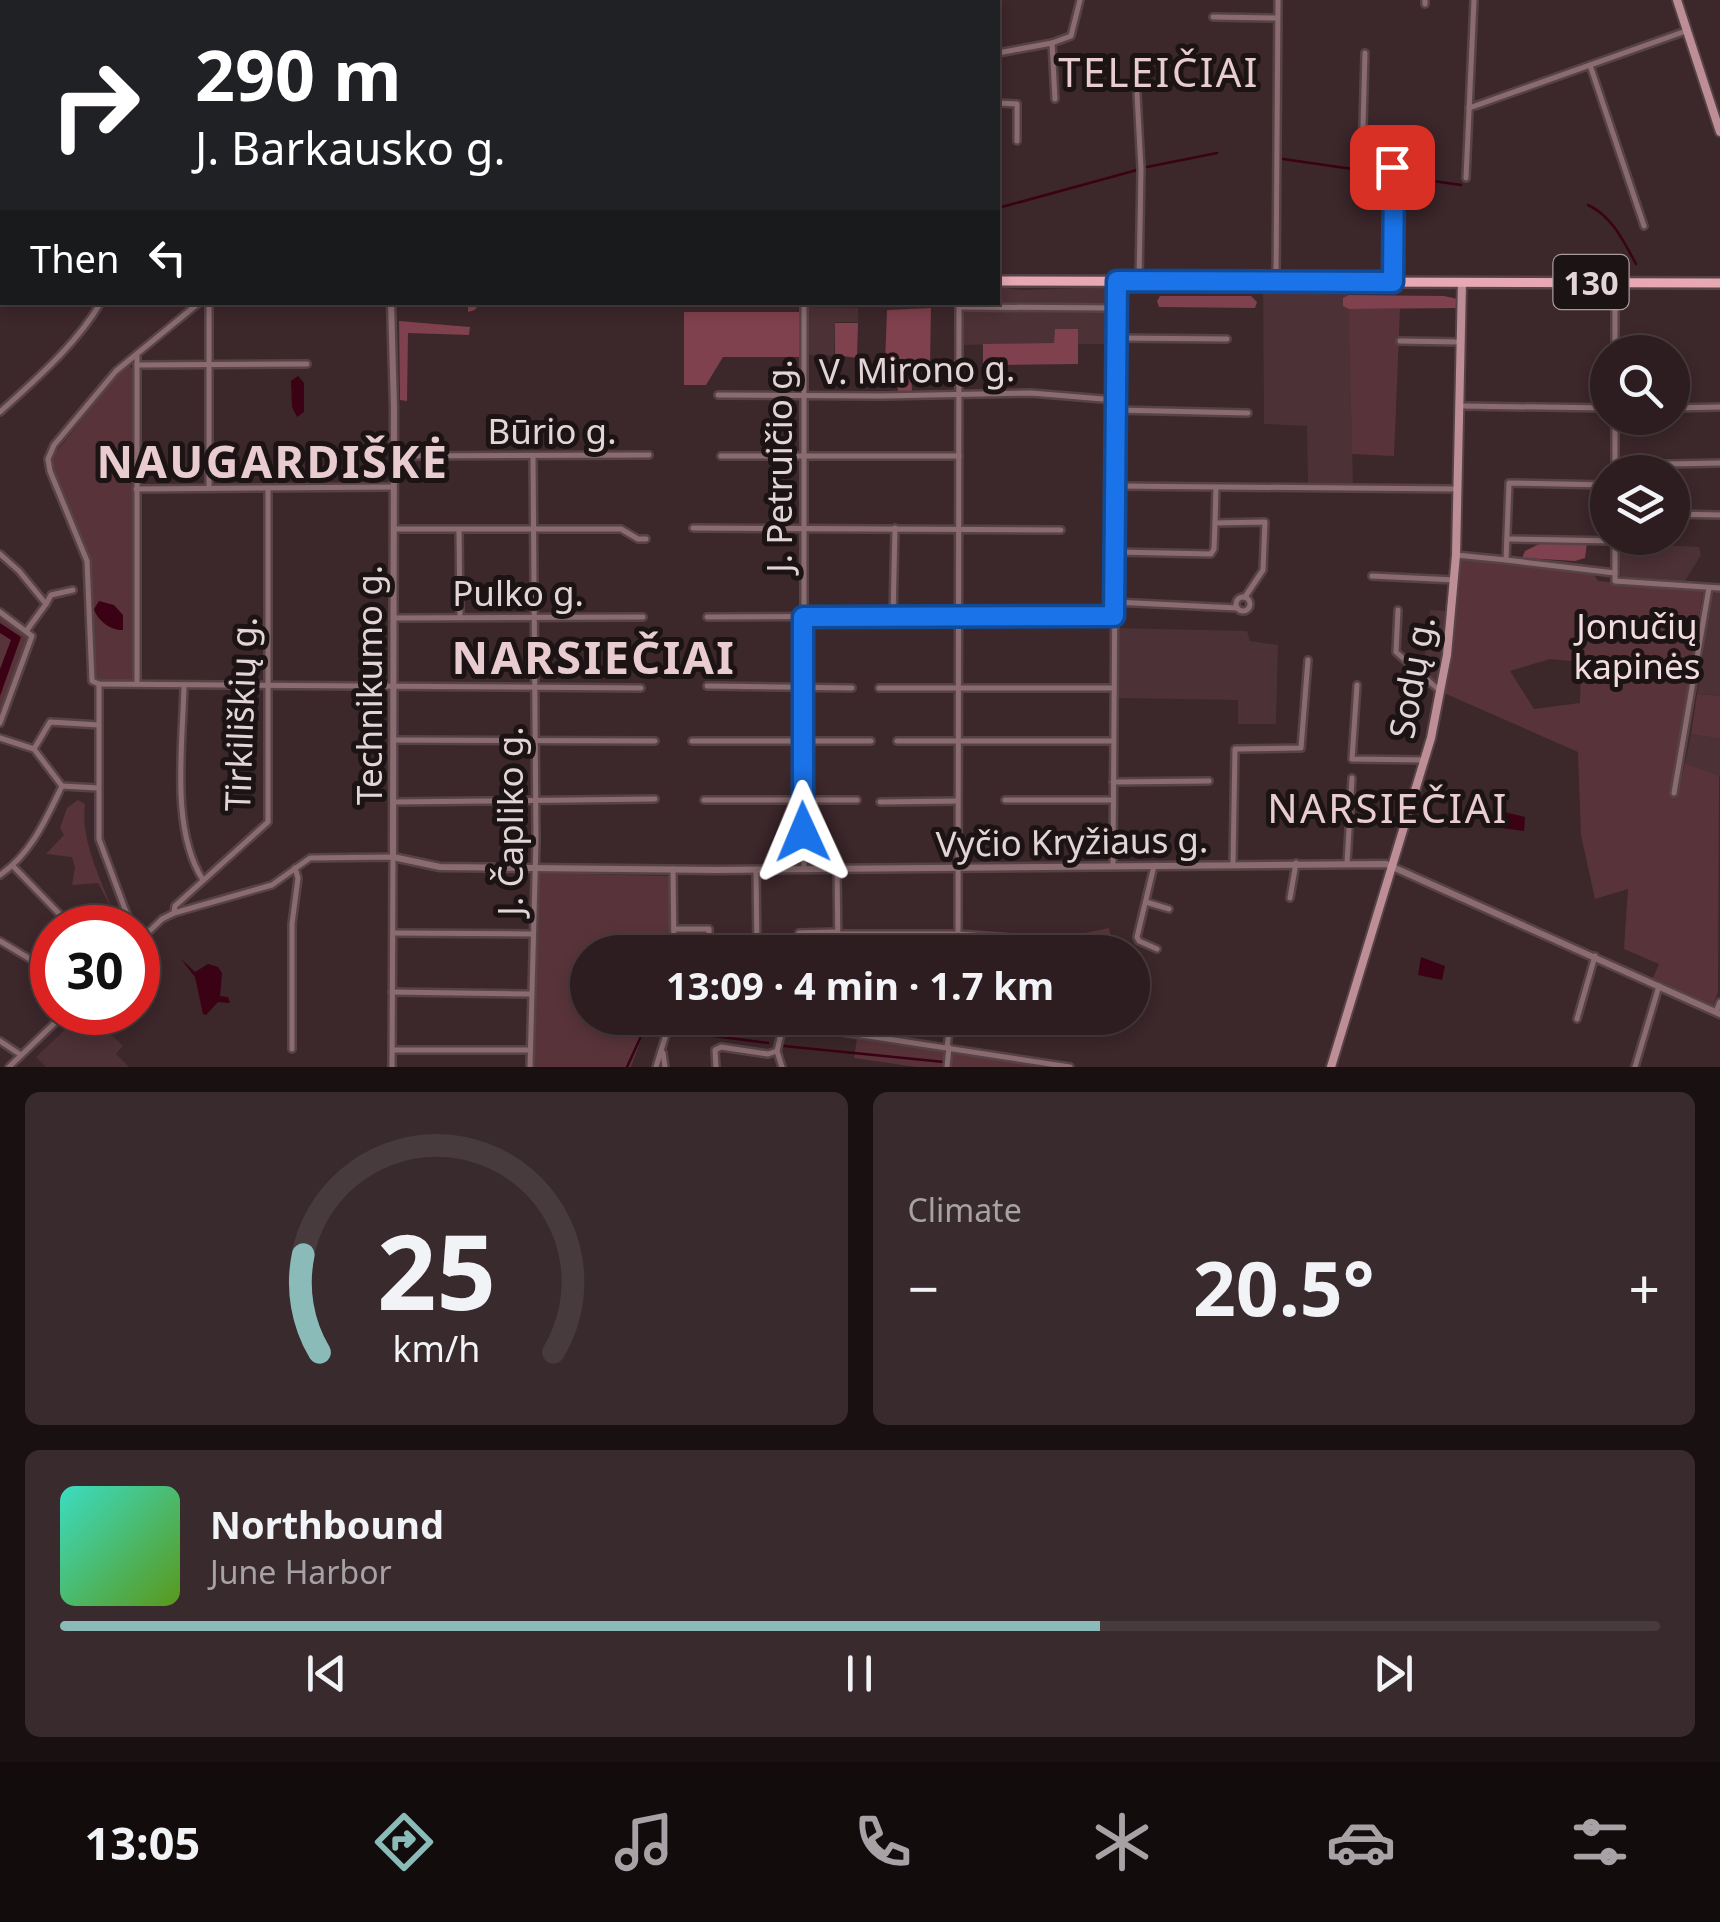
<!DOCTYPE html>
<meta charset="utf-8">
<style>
:root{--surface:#2d1d20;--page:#392a2d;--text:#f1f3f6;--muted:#a7a2a5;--line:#483b3e;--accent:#8bbbb9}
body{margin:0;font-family:"Noto Sans",sans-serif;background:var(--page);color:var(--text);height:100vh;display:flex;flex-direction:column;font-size:38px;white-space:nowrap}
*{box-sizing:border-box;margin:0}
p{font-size:32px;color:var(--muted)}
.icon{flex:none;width:55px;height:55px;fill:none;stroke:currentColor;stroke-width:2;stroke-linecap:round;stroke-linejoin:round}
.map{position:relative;height:1067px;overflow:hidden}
.side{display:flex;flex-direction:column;gap:25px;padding:25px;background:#191012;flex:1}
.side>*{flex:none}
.guide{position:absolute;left:0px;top:0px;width:1000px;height:305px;box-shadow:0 5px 15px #0003,0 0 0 2px var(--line);background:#202124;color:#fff;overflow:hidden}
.tools{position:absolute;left:1590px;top:335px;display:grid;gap:20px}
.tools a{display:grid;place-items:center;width:100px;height:100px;border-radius:50%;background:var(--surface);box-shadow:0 5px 15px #0003,0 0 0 2px var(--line);font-size:50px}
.speed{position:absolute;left:30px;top:905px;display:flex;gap:20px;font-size:50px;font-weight:700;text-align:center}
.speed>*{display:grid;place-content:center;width:130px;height:130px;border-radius:50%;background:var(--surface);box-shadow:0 5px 15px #0003,0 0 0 2px var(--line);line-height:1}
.speed .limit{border:15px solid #d22;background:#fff;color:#111}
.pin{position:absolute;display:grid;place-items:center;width:85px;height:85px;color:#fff;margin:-42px;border-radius:20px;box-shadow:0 5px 15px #0006}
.me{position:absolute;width:110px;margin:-55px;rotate:359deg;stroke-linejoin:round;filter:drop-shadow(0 0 8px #0008)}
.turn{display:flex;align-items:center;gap:35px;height:210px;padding:0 30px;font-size:45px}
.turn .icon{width:130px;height:130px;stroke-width:2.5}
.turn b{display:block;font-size:70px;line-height:85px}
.then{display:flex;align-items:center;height:95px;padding:0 30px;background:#0003;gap:20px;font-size:38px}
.big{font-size:75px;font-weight:700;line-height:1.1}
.side .widget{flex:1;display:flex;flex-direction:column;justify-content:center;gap:15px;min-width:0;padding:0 35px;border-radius:15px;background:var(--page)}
.side .dial{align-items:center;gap:0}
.dial svg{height:260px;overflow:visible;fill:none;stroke:var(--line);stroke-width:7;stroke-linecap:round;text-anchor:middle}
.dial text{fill:var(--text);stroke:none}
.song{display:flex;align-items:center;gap:30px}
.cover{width:120px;height:120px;border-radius:15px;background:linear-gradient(135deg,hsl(170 70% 55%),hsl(90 70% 35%))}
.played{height:10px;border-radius:5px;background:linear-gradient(90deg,var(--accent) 65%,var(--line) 65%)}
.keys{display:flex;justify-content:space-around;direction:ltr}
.heat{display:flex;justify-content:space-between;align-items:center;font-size:55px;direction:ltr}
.side .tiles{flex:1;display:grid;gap:25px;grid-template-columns:1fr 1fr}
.widget:last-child{grid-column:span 2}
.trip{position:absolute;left:570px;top:935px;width:580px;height:100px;border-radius:50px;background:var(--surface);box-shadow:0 5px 15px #0003,0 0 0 2px var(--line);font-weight:700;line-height:100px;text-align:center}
.dock{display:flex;height:160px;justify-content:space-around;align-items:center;background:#120c0d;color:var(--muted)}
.dock .icon{width:70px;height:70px}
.dock .on{color:var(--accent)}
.dock b{font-size:45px;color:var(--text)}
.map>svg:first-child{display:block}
.built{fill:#4c3136}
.green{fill:#58343a;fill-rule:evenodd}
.forest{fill:#7f414e}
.water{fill:#3a0214}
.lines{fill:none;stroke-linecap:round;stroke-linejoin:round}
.stream{stroke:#3a0214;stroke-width:2.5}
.minor-casing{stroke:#574347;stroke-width:10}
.tertiary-casing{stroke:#574347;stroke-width:11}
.secondary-casing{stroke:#574347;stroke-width:12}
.primary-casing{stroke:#574347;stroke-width:14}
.minor{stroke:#8a6c70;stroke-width:5}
.tertiary{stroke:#8a6c70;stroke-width:6}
.secondary{stroke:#be8e96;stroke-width:8}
.primary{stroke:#e6a8b3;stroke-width:9}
.route-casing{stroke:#114b97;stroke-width:25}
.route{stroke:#1a73e8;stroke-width:18}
.labels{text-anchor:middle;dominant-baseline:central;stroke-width:10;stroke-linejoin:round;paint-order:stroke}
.shield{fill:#1c1314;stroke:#a79b9c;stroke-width:2.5}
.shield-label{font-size:32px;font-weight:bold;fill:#e3d5d7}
.street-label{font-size:35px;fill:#e3d5d7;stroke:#1c1314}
.park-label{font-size:35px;fill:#f1dcdf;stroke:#1c1314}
.quarter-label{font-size:40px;letter-spacing:2.5px;fill:#e8ccd0;stroke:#1c1314}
.district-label{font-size:45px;font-weight:bold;letter-spacing:2.5px;fill:#e8ccd0;stroke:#1c1314}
</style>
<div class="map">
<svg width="1720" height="1067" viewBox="0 0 1720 1067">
<rect width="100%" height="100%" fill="#3c272b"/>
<g class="built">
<polygon points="998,287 1022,290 1113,287 1112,344 1078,344 1078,329 1055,329 1055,343 963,345 963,303 998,302"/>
<polygon points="1263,287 1349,289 1353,488 1308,487 1307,426 1264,424"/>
<polygon points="809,307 858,308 858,322 835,322 834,356 809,355"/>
<polygon points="1619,543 1699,547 1701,555 1683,584 1621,580"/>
<polygon points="1720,591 1720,696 1697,694 1711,600 1713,594"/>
<polygon points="1430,610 1449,611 1440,687 1423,671"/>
<polygon points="1117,628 1247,631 1250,641 1278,645 1276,724 1238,724 1238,700 1116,698"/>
<polygon points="1691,734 1720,739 1720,777 1685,763"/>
<polygon points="83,1013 89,1013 123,1046 116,1054 129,1067 46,1067 36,1057"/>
</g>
<g class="green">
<polygon points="1349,309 1400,309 1394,456 1352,454"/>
<polygon points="129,365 135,371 133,676 130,682 98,682 93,674 92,567 53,470 52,457 120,372"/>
<path d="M1461 559 1592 571 1598 581 1703 590 1671 792 1678 795 1685 763 1719 776 1718 992 1713 1005 1653 978 1659 964 1624 949 1628 889 1595 899 1581 835 1578 752 1444 693ZM1550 659 1581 662 1580 703 1534 709 1510 671Z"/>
<polygon points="0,616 23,631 28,640 0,714"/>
<polygon points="1697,694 1720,696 1720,739 1691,734"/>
<path d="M78 800 85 804C80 838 100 878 112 909L98 883 72 885 75 867 72 857 46 854 64 835 60 828 67 808Z"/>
<polygon points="538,873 670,876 671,952 588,952 588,1018 668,1018 663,1035 642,1037 631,1067 534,1067"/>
<polygon points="1109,928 1113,952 1054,952 1056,939"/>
<polygon points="857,1038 1046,1067 916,1067 854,1058"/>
</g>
<g class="forest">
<polygon points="1349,295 1444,296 1458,299 1458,308 1349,309 1343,306 1343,298"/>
<polygon points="1160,296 1251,296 1257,302 1255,308 1159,307 1157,301"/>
<polygon points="468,303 468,302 798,303 478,305 475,310 468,312"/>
<polygon points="931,308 930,365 911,366 912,394 898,393 897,365 885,364 887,310"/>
<polygon points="684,312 800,312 799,357 723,357 706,385 684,385"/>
<polygon points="399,321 470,327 469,335 408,333 407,401 400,400"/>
<polygon points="835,323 858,323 857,358 835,355"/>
<polygon points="1055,329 1078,329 1078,364 983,365 983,344 1054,343"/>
<polygon points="1541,543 1587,543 1585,558 1575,561 1522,558 1525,551"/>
</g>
<g class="water">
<polygon points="298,376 304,383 304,412 297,417 292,407 291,381"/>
<path d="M99 601 114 605 123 615V630C111 631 97 620 94 609Z"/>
<polygon points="0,623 21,637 0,696 0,669 11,640 0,633"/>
<polygon points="1500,811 1525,817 1524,831 1494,827"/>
<polygon points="1421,957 1445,966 1442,980 1418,975"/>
<polygon points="181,959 195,972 208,964 218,967 222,973 220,996 228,997 230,1003 218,1002 206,1015 203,1014 195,977"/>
</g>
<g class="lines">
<g class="stream">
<polyline points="451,0 452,2"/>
<polyline points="294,2 295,0"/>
<polyline points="1283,159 1387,174"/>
<polyline points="1147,167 1217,153"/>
<polyline points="1398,176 1461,185"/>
<path d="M1588 205C1612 216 1624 242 1636 264"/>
<polyline points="998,208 1137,170"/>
<polyline points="675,1031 768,1043"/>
<polyline points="784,1046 944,1062"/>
<polyline points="627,1067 643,1032 661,1029"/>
</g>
<g class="minor-casing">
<g id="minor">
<polyline points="16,0 16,2"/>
<polyline points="95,0 95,2"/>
<polyline points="243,0 243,2"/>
<polyline points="378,0 379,2"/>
<polyline points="568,0 568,2"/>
<polyline points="172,2 172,0"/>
<polyline points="298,2 299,0"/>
<polyline points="480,2 481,0"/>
<polyline points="634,2 634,0"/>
<polyline points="692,2 694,0"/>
<polyline points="944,2 945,0"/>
<polyline points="1425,4 1425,0"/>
<polyline points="1213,17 1277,18"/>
<polyline points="0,39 2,39"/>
<polyline points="1052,43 1071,36 1080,0"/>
<polyline points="998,53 1052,43 1055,99"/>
<polyline points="1365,53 1362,162 1392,167 1394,172 1393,282"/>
<polyline points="1590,65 1644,226"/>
<polyline points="1137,94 1141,169 1139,281"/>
<polyline points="998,103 1017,104 1017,141"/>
<polyline points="1469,108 1686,31"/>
<polyline points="1466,178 1474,0"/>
<polyline points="0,248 2,245"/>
<polyline points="1276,282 1278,0"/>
<polyline points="1615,282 1615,352"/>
<polyline points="200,302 116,371 54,445 48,459 50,471 87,561 92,681 99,684 641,688"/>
<polyline points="209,302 209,486"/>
<polyline points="959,307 1116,308"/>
<polyline points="1116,338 1227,339"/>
<polyline points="1400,341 1460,342"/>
<polyline points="137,365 307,364"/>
<polyline points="718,395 882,396 1031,393 1115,400"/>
<polyline points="1461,406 1608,408"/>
<polyline points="1672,408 1720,407"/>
<polyline points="1116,410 1248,413"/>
<path d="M0 412C35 380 77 344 101 302"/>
<polyline points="1615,418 1615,472"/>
<polyline points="394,456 649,455"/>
<polyline points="721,456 959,456"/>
<polyline points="1616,465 1720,463"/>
<polyline points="1115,486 1456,489"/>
<polyline points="136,489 393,487"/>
<polyline points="1672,514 1720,515"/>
<polyline points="1215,523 1216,487"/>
<polyline points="693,528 1061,530"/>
<polyline points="394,529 621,529 638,539 646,539"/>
<polyline points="459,530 460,617"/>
<polyline points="1615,538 1615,581 1720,588"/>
<polyline points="1507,539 1614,541"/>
<polyline points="1116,552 1211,554 1214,549 1215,523 1265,522 1263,570 1245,597"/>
<polyline points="0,554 19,571 46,604 27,630"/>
<polyline points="1456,555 1506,560 1509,483 1608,485"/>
<polyline points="1506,560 1615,573"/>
<polyline points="1372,576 1454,580"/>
<circle cx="1243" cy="604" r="7"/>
<polyline points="1114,602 1237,608"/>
<polyline points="46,604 51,595 73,590"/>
<polyline points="1398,610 1396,652 1439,690"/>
<polyline points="0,612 32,636 0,723"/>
<polyline points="707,617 1114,615"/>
<polyline points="893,617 895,528"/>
<polyline points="393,618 643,617"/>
<polyline points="137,683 137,357"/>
<polyline points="99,684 99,839 132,928"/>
<path d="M184 685C183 744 170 829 203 880"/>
<polyline points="1357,685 1352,759 1425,760"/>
<polyline points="707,686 852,688"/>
<polyline points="879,688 1114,688"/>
<polyline points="0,738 34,749"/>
<polyline points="394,740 655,741"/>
<polyline points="692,741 871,741"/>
<polyline points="897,741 1113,741"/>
<polyline points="1113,782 1209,781"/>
<polyline points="62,786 98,788"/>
<polyline points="1674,793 1709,588"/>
<polyline points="704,800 857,800"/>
<polyline points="1005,800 1113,800"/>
<polyline points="393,802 655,799"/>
<polyline points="880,802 958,801"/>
<polyline points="1347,863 1352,778"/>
<polyline points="1233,864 1235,749 1301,748 1308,660"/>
<polyline points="1113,865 1117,281"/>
<polyline points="13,866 73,928"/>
<polyline points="1154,866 1137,937 1139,941 1157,949"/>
<polyline points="673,869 674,952"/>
<polyline points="804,869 804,302"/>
<polyline points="837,869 838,952"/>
<polyline points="756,871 757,952"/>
<path d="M0 875C31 854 46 819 62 786L34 749 50 722 99 725"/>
<polyline points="1290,898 1296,863"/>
<polyline points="1146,902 1169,909"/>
<polyline points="174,913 272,885 310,858 393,857 392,1067"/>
<polyline points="674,929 709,929 709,952"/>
<polyline points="393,933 533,934"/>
<polyline points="799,933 836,932"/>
<polyline points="838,934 959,934 1025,939"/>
<polyline points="0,941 30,959 35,958 52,943"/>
<polyline points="138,942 162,919 174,913 175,906 268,822 268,490"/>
<polyline points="958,952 959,302"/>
<polyline points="392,992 529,994"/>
<polyline points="1716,1012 1720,1002"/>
<polyline points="777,1018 829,1030 1070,1067"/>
<polyline points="1577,1019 1595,956"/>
<polyline points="0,1041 21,1055"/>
<polyline points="947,1047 951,1018"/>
<polyline points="292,1049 292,924 298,878 295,868"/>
<polyline points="393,1050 530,1050"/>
<polyline points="663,1053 665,1067"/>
<polyline points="9,1067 66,1012"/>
<polyline points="530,1067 536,841 533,456"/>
<polyline points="656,1067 671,1018"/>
<polyline points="716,1067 715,1050 721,1047 768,1054 777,1051"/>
<polyline points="782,1067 777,1051 784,1021"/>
<polyline points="947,1067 949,1047"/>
<polyline points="1635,1067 1659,986"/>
</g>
</g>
<g class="tertiary-casing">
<polyline id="tertiary" points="391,302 394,408 393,857 440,867 717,870 1386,864 1720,1014"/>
</g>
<g class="secondary-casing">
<g id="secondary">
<polyline points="1677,0 1720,132"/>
<polyline points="1331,1067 1431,738 1447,655 1456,555 1462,282"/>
</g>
</g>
<g class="primary-casing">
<g id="primary">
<polyline points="0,278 2,278"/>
<polyline points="998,281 1720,283"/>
</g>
</g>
<use href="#minor" class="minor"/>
<use href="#tertiary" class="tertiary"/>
<use href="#secondary" class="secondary"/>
<use href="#primary" class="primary"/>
</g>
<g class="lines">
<g class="route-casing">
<polyline id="route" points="803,832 803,617 1114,616 1117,281 1393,282 1394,172 1392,167"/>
</g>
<use href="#route" class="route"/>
</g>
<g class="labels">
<rect class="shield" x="1553.5" y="255" width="75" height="54" rx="8"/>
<g class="shield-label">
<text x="1591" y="282">130</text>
</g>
<g class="street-label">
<text transform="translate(917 369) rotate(-1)">V. Mirono g.</text>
<text x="552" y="430">Būrio g.</text>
<text transform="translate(778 466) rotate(-90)">J. Petruičio g.</text>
<text x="518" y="592">Pulko g.</text>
<text transform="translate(1411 677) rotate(-80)">Sodų g.</text>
<text transform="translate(368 685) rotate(-90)">Technikumo g.</text>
<text transform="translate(240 714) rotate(-88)">Tirkiliškių g.</text>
<text transform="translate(509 821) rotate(-90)">J. Čapliko g.</text>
<text transform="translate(1072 841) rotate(-1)">Vyčio Kryžiaus g.</text>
</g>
<g class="park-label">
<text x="1637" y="625">Jonučių<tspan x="1637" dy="40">kapinės</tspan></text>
</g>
<g class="quarter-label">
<text x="1159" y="71">TELEIČIAI</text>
<text x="1388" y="807">NARSIEČIAI</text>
</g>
<g class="district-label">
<text x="273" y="460">NAUGARDIŠKĖ</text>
<text x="594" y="656">NARSIEČIAI</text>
</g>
</g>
</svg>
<div class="tools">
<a><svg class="icon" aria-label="search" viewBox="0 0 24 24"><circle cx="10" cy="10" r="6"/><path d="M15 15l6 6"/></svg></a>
<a><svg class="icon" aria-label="layers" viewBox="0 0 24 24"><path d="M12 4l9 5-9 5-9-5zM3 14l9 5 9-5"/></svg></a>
</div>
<div class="speed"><div class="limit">30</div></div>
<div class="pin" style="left:1392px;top:167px;background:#d93025"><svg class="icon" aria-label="arrive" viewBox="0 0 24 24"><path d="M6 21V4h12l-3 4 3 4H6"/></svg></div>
<svg class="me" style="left:803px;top:832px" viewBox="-20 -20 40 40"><path d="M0-17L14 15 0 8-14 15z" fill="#1a73e8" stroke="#fff" stroke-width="4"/></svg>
<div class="trip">13:09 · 4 min · 1.7 km</div>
<div class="guide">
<div class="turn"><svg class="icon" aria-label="right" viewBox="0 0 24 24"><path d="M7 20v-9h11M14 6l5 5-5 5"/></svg><div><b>290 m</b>J. Barkausko g.</div></div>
<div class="then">Then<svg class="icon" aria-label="left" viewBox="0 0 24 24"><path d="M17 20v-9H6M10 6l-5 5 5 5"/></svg></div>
</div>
</div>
<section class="side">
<div class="tiles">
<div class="widget dial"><svg viewBox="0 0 100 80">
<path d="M14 69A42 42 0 1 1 86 69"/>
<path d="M14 69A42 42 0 0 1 9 39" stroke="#8bbbb9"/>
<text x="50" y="56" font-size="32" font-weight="700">25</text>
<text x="50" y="72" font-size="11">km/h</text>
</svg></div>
<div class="widget"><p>Climate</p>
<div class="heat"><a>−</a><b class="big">20.5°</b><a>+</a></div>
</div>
<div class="widget">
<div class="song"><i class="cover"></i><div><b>Northbound</b><p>June Harbor</p></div></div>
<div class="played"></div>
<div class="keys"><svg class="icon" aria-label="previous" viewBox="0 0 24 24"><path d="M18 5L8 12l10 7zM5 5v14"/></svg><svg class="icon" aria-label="pause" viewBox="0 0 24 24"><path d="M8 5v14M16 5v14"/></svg><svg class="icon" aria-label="next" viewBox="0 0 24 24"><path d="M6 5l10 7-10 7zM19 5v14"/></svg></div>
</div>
</div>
</section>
<nav class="dock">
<b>13:05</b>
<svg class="icon on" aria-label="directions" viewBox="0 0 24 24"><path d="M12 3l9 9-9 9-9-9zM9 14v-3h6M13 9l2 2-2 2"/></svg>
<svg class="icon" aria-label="music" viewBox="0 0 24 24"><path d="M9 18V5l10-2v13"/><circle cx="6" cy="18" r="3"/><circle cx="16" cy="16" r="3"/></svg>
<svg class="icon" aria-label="phone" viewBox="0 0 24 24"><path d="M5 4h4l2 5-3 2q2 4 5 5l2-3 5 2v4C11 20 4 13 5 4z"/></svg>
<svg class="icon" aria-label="climate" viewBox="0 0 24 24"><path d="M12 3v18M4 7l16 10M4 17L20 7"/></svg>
<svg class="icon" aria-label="car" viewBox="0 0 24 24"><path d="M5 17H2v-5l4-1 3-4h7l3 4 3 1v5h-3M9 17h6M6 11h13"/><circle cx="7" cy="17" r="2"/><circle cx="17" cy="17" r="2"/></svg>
<svg class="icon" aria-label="filters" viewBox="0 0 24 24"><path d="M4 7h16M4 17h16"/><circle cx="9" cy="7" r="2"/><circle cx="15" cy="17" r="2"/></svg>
</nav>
